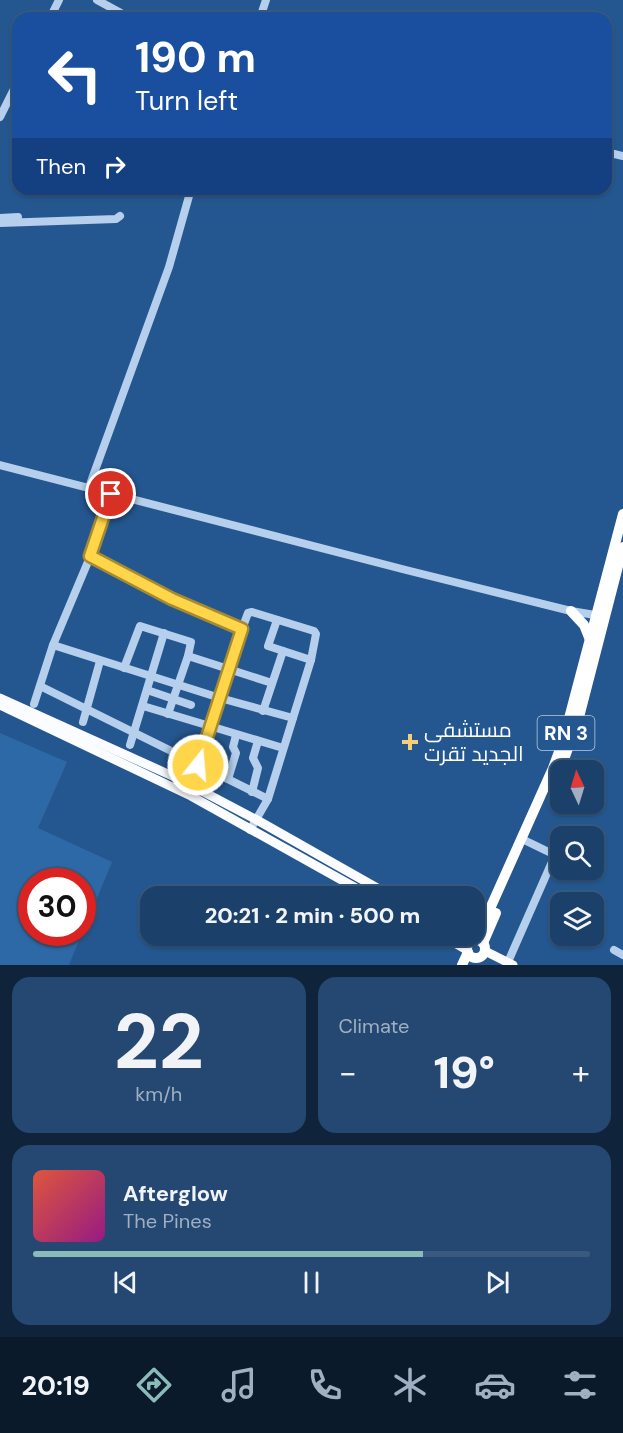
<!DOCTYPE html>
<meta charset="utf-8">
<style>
:root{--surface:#1b416b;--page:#244871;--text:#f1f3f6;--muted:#a0afc1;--line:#395a7e;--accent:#8bbbb9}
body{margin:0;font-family:"DM Sans",Cairo,sans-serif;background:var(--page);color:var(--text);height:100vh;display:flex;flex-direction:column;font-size:22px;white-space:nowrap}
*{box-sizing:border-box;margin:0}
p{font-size:20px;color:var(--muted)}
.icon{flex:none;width:33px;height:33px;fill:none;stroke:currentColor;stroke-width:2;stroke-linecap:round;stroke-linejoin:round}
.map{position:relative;height:965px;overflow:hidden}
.sheet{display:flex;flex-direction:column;gap:12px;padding:12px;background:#0f243b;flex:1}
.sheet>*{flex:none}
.top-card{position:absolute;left:12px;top:12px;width:600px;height:183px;border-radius:18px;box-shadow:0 2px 4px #0004,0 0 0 2px var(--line);background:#1a4fa0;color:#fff;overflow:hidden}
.needle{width:39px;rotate:356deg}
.tools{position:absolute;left:550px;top:760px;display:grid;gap:12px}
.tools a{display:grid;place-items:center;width:54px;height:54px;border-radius:12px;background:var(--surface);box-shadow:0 2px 4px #0004,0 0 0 2px var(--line);font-size:30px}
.speed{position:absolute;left:18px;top:868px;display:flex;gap:12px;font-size:30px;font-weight:700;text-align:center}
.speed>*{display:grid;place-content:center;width:78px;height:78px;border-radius:50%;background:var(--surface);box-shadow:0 2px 4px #0004,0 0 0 2px var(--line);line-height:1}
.speed .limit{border:9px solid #d22;background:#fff;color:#111}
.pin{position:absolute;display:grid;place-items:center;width:51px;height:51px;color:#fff;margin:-26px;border:3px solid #fff;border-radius:50%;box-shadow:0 2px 6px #0007}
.me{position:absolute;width:66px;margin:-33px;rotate:17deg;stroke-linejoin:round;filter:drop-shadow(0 0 4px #0008)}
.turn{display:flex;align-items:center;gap:21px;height:126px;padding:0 24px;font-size:27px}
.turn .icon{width:78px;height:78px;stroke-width:2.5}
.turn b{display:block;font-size:42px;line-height:51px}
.then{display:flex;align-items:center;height:57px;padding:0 24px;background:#0003;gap:12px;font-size:22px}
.big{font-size:45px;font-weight:800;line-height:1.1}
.sheet .widget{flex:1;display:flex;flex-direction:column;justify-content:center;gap:9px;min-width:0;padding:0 21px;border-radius:18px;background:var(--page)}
.sheet .dial{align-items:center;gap:0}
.dial b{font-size:78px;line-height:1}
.song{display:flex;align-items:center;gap:18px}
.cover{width:72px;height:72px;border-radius:9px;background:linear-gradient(135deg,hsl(10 70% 55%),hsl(310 70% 35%))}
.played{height:6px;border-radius:3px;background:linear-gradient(90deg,var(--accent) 70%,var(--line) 70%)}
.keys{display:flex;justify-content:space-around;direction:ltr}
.heat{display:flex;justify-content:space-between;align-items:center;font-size:33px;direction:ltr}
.sheet .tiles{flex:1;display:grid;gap:12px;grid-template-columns:1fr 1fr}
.widget:last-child{grid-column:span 2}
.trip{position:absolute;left:140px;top:886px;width:345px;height:60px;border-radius:18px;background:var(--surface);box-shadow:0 2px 4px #0004,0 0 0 2px var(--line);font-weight:800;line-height:60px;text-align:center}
.dock{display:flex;height:96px;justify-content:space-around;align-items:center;background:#0b1a2b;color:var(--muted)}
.dock .icon{width:42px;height:42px}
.dock .on{color:var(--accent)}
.dock b{font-size:27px;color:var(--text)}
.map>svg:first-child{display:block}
.green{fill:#2e69a7}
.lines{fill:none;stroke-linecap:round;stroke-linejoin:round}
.minor{stroke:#b5cfec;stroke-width:8}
.major{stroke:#fafcff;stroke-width:9}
.highway{stroke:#fff;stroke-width:10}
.route-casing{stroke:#a68a30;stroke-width:15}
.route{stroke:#ffd54a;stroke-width:10}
.poi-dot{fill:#f6cd78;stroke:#24578f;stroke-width:2}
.labels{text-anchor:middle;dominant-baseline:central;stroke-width:6;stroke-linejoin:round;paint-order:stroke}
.shield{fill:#24578f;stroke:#bdcddd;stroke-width:1.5}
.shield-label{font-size:20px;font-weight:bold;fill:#fff}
.poi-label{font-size:21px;fill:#fff;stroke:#24578f;text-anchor:start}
</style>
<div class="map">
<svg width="623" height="965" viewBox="0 0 623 965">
<rect width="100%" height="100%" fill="#24578f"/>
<polygon class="green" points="0,733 67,762 38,828 112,862 83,932 82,882 32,882 32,933 82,933 69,965 0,965"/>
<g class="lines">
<g class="minor">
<polyline points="97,0 130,18"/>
<polyline points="50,18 59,0"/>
<polyline points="260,18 266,0"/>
<polyline points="0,117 18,81"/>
<polyline points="606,152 623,156"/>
<polyline points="0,218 18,217"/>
<polyline points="0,223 116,219 120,216"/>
<polyline points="0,465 406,570 571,611 601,616"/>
<polyline points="89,487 169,267 191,189"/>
<polyline points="90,557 172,599 242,629 190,785"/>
<polyline points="277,620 268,646 311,660"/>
<polyline points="242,629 248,613 252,612 314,631 316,634 311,660 293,718"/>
<polyline points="53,645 90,557 111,494"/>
<polyline points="188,656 272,683"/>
<polyline points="124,668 140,626 191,642 188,656 168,714"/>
<polyline points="40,686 268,799"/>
<polyline points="147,690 191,705"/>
<polyline points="34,704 53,645 220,698 293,718 268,799 250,830"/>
<polyline points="143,706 283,748"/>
<polyline points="263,711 283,651"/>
<polyline points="83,722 100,661"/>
<polyline points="130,745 164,633"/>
<polyline points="228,779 236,753 233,747 236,735"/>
<polyline points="252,792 258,768 253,758 258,741"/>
<polyline points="614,950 623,955"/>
<polyline points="508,962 555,855 522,839"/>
</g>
<g class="major">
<polyline points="0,698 179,779 257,820 393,897"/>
<polyline points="0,705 191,796 372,897"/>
<polyline points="443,936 467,950"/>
<polyline points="459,936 470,943"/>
<polyline points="485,951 513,965"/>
</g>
<g class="highway">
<polyline points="571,611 584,625 590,640"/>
<polyline points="559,773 578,721 623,547"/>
<polyline points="476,940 553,768 563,741 623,514"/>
<circle cx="476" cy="949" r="9"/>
<polyline points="483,943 496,913"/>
<polyline points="462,965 468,952"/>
</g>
</g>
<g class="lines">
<g class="route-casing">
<polyline id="route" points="111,494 90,556 172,599 242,629 198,765"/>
</g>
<use href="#route" class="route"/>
</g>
<path class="poi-dot" d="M407 733h6v6h6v6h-6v6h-6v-6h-6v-6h6z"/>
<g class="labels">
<rect class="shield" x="537.5" y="716" width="57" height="34" rx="4.5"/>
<g class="shield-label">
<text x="566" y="733">RN 3</text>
</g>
<g class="poi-label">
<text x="424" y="730">مستشفى<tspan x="424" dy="24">الجديد تقرت</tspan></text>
</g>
</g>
</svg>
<div class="tools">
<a><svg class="needle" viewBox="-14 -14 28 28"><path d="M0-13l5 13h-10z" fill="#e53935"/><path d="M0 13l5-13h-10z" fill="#a0afc1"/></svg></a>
<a><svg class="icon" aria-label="search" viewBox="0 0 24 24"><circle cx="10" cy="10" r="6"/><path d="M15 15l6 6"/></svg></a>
<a><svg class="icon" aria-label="layers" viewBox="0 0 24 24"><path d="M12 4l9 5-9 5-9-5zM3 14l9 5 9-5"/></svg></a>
</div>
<div class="speed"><div class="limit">30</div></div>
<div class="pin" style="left:111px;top:494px;background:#d93025"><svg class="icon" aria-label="arrive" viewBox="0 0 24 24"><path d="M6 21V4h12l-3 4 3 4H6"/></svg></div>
<svg class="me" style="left:198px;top:765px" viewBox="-20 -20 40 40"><circle r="17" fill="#ffd54a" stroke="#fff" stroke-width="3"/><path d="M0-11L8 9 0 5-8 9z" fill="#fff"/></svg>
<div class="trip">20:21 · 2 min · 500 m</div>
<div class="top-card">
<div class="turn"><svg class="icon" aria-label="left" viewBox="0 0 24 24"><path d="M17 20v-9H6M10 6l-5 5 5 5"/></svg><div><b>190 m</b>Turn left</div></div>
<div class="then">Then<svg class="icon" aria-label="right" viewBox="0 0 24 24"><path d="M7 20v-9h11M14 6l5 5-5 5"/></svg></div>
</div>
</div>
<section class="sheet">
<div class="tiles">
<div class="widget dial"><b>22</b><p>km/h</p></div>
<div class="widget"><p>Climate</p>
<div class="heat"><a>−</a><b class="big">19°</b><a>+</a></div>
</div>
<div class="widget">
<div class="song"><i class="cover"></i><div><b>Afterglow</b><p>The Pines</p></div></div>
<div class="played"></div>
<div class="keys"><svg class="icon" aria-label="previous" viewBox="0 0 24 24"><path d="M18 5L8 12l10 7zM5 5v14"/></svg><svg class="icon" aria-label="pause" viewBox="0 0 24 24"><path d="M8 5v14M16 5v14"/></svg><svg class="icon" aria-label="next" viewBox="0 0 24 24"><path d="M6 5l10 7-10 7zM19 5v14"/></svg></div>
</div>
</div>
</section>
<nav class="dock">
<b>20:19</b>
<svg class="icon on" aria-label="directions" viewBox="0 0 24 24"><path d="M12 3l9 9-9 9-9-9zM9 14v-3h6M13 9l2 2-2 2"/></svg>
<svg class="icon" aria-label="music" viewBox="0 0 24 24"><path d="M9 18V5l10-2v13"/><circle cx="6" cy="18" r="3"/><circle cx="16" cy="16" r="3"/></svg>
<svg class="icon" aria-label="phone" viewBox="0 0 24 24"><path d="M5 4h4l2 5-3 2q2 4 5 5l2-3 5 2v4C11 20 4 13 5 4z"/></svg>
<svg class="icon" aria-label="climate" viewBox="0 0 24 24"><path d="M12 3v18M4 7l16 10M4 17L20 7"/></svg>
<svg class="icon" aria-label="car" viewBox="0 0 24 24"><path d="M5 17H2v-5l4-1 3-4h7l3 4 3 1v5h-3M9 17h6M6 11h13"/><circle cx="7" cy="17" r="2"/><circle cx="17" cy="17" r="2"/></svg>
<svg class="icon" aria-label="filters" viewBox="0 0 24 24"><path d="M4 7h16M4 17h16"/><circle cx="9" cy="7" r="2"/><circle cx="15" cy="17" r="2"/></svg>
</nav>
